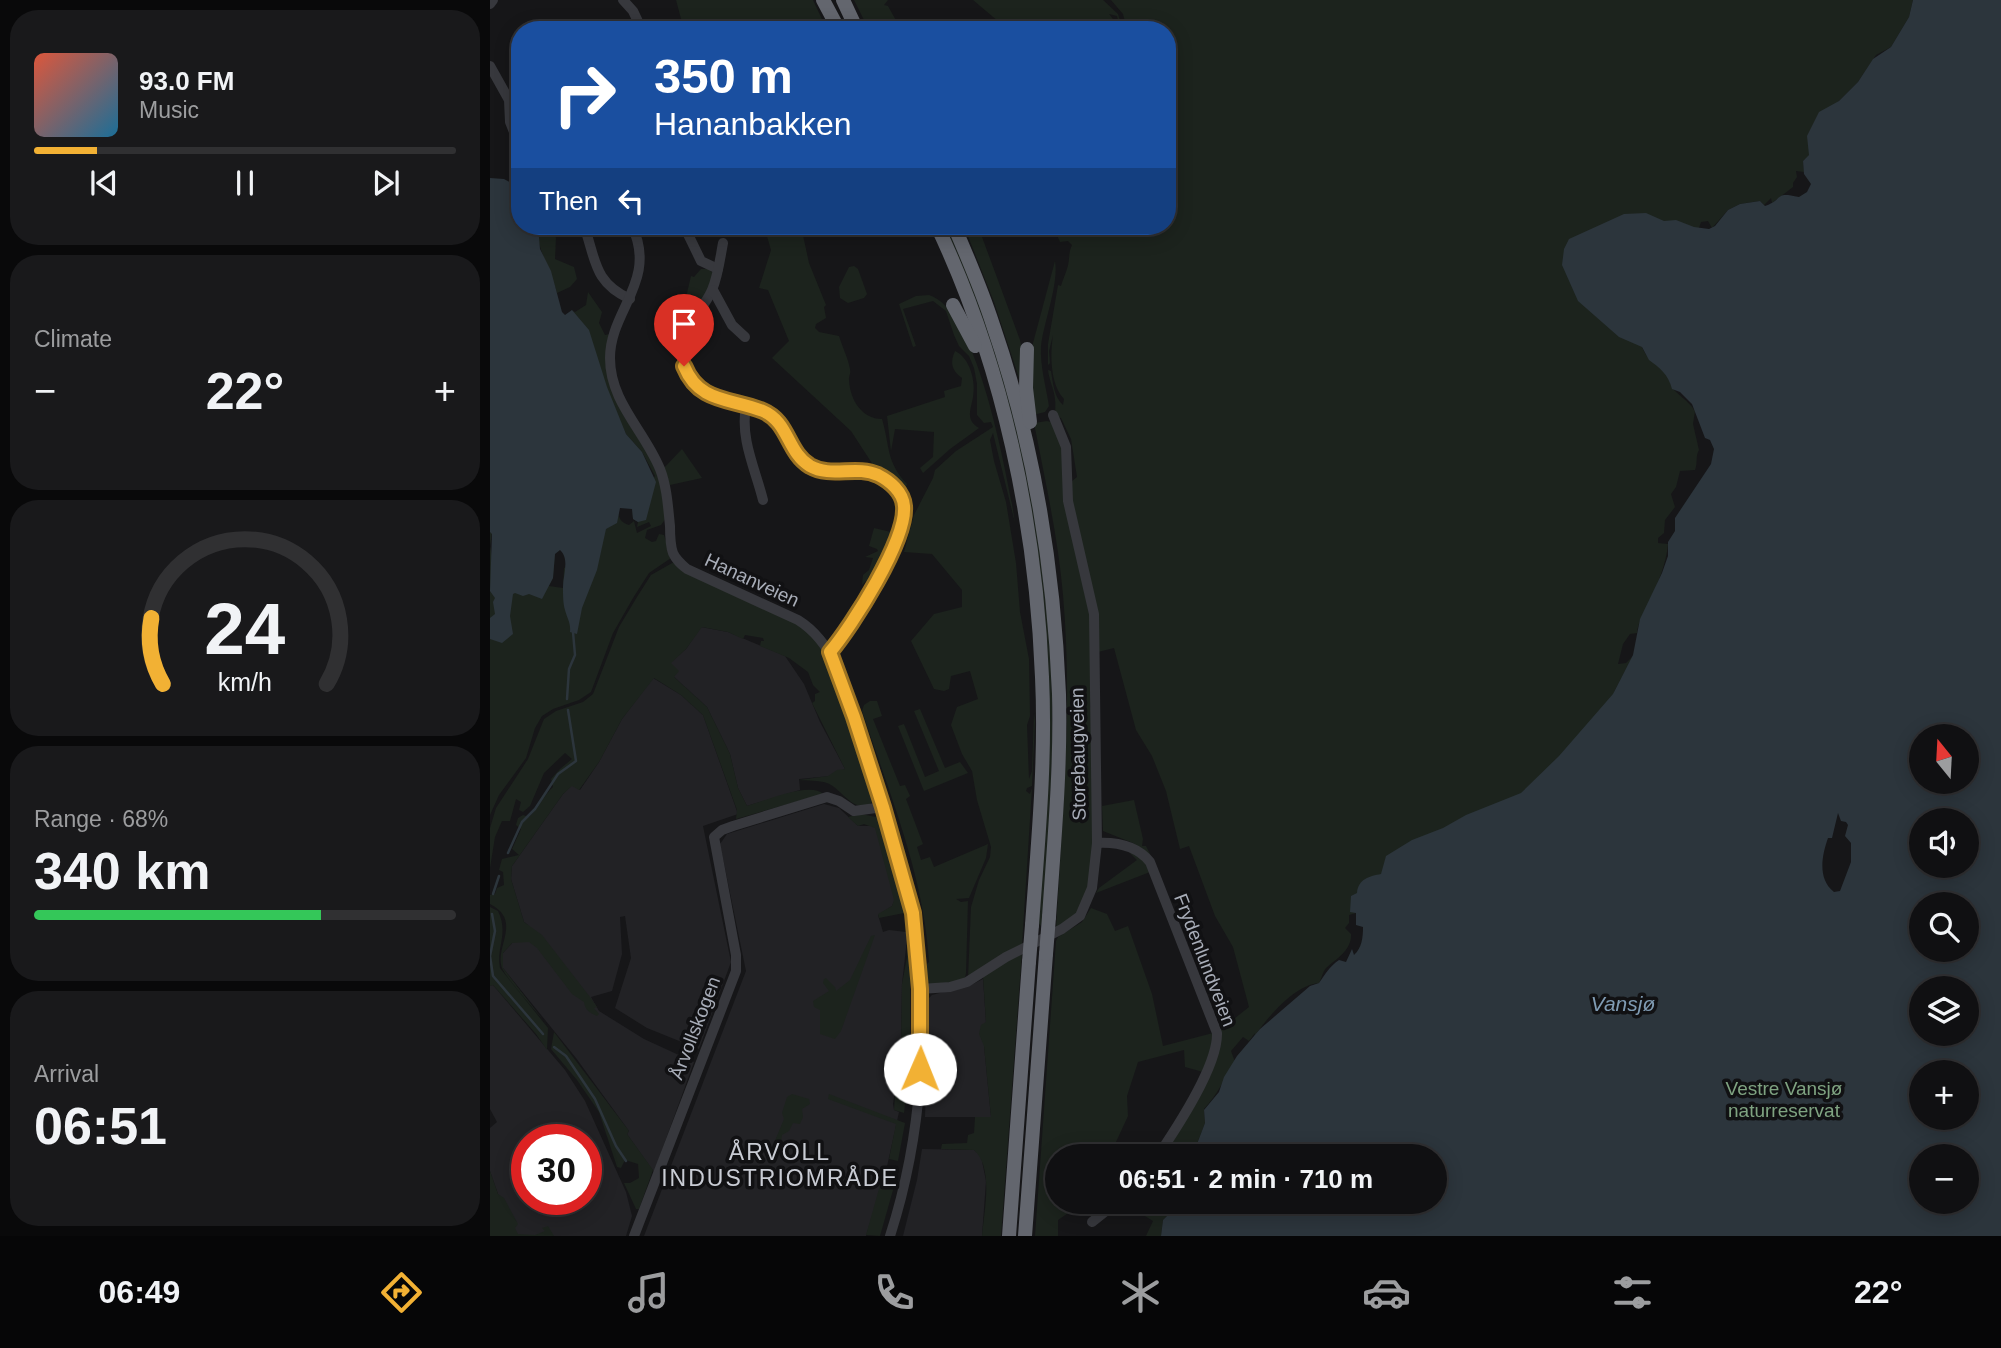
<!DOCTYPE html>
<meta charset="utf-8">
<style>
:root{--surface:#101012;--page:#19191b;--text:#f1f3f6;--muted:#9c9d9f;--line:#303032;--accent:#f2b134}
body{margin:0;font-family:Arial,sans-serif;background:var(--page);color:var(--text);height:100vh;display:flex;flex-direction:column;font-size:26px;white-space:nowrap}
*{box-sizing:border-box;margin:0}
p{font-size:23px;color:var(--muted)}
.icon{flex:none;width:38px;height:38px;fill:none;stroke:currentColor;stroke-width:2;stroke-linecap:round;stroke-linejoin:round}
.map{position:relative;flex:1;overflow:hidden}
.sheet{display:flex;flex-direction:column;gap:10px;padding:10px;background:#09090a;width:490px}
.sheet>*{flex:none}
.banner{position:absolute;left:21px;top:21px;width:665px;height:214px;border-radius:28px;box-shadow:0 4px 18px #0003,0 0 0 2px var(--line);background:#1a4fa0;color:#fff;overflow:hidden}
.needle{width:46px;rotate:342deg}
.controls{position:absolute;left:1419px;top:724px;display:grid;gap:14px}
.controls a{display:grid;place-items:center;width:70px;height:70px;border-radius:50%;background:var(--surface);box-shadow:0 4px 18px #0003,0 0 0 2px var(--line);font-size:35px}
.speed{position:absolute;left:21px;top:1124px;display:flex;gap:14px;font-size:35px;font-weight:700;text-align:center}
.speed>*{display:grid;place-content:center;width:91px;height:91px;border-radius:50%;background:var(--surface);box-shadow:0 4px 18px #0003,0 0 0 2px var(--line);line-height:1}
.speed .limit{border:10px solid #d22;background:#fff;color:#111}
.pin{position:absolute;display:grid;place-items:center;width:60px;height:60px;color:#fff;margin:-72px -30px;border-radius:50% 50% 50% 0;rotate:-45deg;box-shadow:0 0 7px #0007}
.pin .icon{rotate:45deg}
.me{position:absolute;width:77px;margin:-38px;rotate:1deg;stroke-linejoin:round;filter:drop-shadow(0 0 5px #0008)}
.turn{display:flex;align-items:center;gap:24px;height:147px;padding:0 28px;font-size:32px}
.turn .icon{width:91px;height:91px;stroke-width:2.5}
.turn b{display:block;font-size:49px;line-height:60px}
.then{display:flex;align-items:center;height:66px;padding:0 28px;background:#0003;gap:14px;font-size:26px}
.big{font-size:52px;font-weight:800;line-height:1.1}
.sheet .card{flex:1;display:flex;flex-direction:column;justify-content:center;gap:10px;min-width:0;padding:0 24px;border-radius:28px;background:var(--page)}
.sheet .dial{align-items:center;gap:0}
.dial svg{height:182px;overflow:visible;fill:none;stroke:var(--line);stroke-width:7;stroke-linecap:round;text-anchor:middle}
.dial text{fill:var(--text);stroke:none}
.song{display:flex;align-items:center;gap:21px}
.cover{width:84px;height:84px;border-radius:10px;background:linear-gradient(135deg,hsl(10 70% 55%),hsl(200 70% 35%))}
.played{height:7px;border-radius:4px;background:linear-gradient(90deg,var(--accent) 15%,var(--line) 15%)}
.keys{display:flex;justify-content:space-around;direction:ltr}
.heat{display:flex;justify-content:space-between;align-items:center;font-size:38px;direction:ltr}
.charge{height:10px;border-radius:5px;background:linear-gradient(90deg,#34c759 68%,var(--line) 0)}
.trip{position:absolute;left:555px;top:1144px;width:402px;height:70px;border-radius:35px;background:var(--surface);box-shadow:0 4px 18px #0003,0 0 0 2px var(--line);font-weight:800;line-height:70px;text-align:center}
.dock{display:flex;height:112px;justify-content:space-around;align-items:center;background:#060607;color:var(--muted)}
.dock .icon{width:49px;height:49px}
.dock .selected{color:var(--accent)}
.dock b{font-size:32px;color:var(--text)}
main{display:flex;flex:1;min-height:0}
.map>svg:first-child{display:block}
.built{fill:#222225;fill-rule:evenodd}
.green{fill:#1c231d}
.water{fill:#2c353c;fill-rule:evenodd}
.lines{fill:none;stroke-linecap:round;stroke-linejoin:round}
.stream{stroke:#2c353c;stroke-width:2.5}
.minor{stroke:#37383d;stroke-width:10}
.highway{stroke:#63666e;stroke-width:14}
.highway-bridge{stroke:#63666e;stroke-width:14}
.route-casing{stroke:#9d7322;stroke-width:18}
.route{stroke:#f2b134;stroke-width:12}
.labels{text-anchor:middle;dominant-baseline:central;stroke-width:7;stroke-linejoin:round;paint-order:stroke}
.street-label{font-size:19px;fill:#a8adb8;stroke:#111113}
.park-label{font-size:19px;fill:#7fa381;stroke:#111113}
.water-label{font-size:21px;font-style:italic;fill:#7f9bb3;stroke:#111113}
.quarter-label{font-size:23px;letter-spacing:2px;fill:#c9ccd4;stroke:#111113}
</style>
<main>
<section class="sheet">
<div class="card">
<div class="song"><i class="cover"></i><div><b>93.0 FM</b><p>Music</p></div></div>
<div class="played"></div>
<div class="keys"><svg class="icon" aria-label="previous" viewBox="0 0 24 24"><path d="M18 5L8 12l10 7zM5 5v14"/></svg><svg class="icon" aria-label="pause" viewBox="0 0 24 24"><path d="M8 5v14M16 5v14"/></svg><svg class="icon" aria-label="next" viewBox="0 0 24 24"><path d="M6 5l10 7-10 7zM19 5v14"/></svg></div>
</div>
<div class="card"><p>Climate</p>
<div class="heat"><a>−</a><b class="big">22°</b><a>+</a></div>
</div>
<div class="card dial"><svg viewBox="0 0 100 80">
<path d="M14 69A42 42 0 1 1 86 69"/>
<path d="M14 69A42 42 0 0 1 9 40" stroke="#f2b134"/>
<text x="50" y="56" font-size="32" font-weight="700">24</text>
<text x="50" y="72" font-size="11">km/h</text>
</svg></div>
<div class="card"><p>Range · 68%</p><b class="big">340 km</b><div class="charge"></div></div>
<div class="card"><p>Arrival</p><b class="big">06:51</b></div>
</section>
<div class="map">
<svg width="1511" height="1236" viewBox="0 0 1511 1236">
<rect width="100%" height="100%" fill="#161618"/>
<g class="built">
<polygon points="211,627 238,632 295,656 314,684 330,722 355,769 341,776 309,779 310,790 257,806 248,788 240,754 217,707 184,677 180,663 196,649"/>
<polygon points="163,678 191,695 213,715 248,814 213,826 241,962 209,1049 157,1028 125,1008 141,958 135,916 130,917 132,954 122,991 101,997 109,1011 154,1039 204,1062 164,1172 137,1134 139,1131 86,1058 13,968 13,953 38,925 34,922 21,879 22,866 73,794 82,785 90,790 109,762 132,719"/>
<polygon points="334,804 349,808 368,826 388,826 405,899 402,906 388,915 393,932 399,930 416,932 417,939 412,984 411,1049 403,1104 404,1110 409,1112 396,1171 376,1236 154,1236 256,971 230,844 237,834"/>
<polygon points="493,979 496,1022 494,1046 501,1117 435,1117 439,998 442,995 483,984"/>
<path d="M3 985 75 1070 95 1101 136 1192 142 1216 136 1236H29L27 1234 8 1194 0 1171V1128L7 1122 0 1109V986ZM37 1139H96V1199H37Z"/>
<polygon points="432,1149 484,1150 491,1156 496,1181 492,1236 413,1236 427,1180"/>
</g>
<g class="green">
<polygon points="186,0 323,0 337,30 194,30"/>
<polygon points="364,0 398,0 394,5 398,6 409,26 406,30 379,30"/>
<polygon points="483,0 613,0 628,14 633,30 630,30 627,16 619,14 627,24 627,30 581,30 576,22 571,22 567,30 513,30 509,22"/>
<path d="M621 0H1423L1419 17 1401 47 1386 55 1368 82 1347 103 1318 157 1313 161 1314 172 1306 171 1307 177 1303 183V187L1282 203 1281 198 1274 205 1270 201 1250 204 1238 210 1222 228 1218 221 1211 222 1209 228 1212 232 1152 347C1158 362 1169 364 1178 376 1182 381 1179 382 1182 387 1184 392 1199 401 1205 411L1203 424 1209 450C1205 457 1208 463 1205 470L1190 471 1186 487 1181 494 1185 507 1175 520 1174 533 1168 538V543L1178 544C1176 565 1168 583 1159 602 1154 613 1148 621 1147 633L1140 634 1133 644 1128 664 1136 663 1143 656 1124 692 1130 703 1097 740 872 926 866 925V913L859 915V923L855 928 861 934C862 950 846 959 836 968 832 973 832 978 829 983 800 985 768 1031 764 1037L765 1033 759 1041 753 1037 741 1051 745 1062C734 1079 728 1094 714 1109L715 1123 702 1157H670L695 1113 730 1030 759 1007 743 947 725 916 699 846 690 849 676 791 662 756 646 730 624 648 608 652 609 619 584 516 581 482 587 477 581 439 571 418 567 417C564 410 566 407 565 399 564 389 559 380 558 370L561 371C563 383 564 397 573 405L574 399C560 384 560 355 563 335L559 351 560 363 558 365V344L568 285 571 286C573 279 575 275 577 269 580 261 578 253 582 245L578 241 570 242 564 228 569 226H677V30H637L633 14Z"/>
<path d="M45 226H61L66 238 65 259 84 267 87 279 80 287 67 293C61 271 47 250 47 227Z"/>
<path d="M274 226H311L319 263 336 305 334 307 336 318 326 324 325 328 329 332 349 336C352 346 358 358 360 369 361 375 359 374 359 380 360 400 372 419 392 419 400 446 396 462 417 484L415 489 387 471 361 431 282 358 299 341 278 290 269 288 281 250Z"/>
<path d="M454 226H459C481 282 503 337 519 395 557 533 569 678 559 820 557 851 558 898 551 926L548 923 546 546Z"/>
<polygon points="474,226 488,226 530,340 532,350 530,381 504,302"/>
<path d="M565 261C569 284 554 321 551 346 550 367 556 386 559 406L555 412 543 415 541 367 543 343Z"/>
<polygon points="364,266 368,269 377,294 374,298 358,303 350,298 349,287 359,267"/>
<polygon points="211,269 218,269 223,273 221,286 203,312 199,313 193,310 201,276 204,277"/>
<path d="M98 292 112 312 109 323 115 335 120 334 119 379 132 413 160 457 171 484 176 518 171 525 157 530 155 538 162 542 166 541 169 534 174 535 181 558 159 573 143 598 123 633 101 692 89 700 63 709 52 716 45 728 36 758 9 795 0 815V532L2 533 0 546 2 556 65 554 63 578 59 586 73 588 74 568 110 554 112 546 106 539 128 510C128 517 131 523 139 525L144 521 147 533 161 526 159 522 147 527 148 522 143 519 142 509 165 476 152 452 136 434 81 310 85 312 96 305Z"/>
<path d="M439 295C486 309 513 459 522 504L525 523 503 433 500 440 504 461 516 502 526 563 530 612 539 659 540 716 537 725 539 779 542 771 544 713 545 722 542 786 537 788 536 791 540 794 542 788 532 945 478 978 481 907 489 880 500 857 501 847 487 800 482 771 472 754 461 725 467 707 488 699 480 671 461 676 459 689 454 691 444 689 421 641 444 614 472 607V590L442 554 414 552 424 515 443 478 445 470 466 451 503 427 501 422 494 423 487 415V384L484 368 479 356 469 346 464 335 456 311 443 301 413 309 426 346 423 347 409 304 426 296Z"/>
<path d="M465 351C480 358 486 381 483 397 481 409 475 420 489 428L460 449 433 473 430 468 443 457 444 432 405 429 401 451 397 416 455 397 454 391 471 386 472 378C461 370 460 362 465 351Z"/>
<path d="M557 421 561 422 568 430 601 610 602 691 600 706C605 715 604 731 601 741 601 777 612 889 589 914 583 920 573 925 566 929 572 819 583 707 573 595 568 537 555 480 544 423Z"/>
<polygon points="192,449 212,478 180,485 174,468"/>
<path d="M406 492C408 497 411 502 411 508 407 539 385 575 370 602L378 583 376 581 372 585 373 575 379 570 383 558 375 557 388 551 387 549 379 546 384 528 401 532 408 505Z"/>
<path d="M184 562 306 622 328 641 341 665 356 705 384 801C364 817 353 789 337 783 328 780 318 781 309 780L338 776 347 770 355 769 322 703 325 701V694L330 692 323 685 318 672 299 658 270 646 271 641H274L273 638 255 635 253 639 238 632 212 627 196 649 181 663 189 671 184 677 217 707 240 754 248 788 257 806C274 801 321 781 333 794L246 819 247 810 213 715 191 695 164 678 132 719 109 762 89 790 82 786 73 794 22 866 21 879 34 922 52 935 100 997 107 1007 104 1008 109 1014 107 1016C100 1013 95 1010 94 1002L82 994 47 948 39 942 22 943 13 953V968L57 1025C48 1013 17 980 12 968 4 947 33 921 0 904V895L5 894 7 888 14 885 13 872 9 870 12 859 29 855 22 849 31 829 26 825 28 818 33 815 39 817C49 808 53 796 63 787L61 779 70 769 82 759 75 753 54 773 40 806 33 812 29 810 31 802 26 799 20 821H12L5 837 0 868V828L6 808 38 759 54 719 66 711 93 702 103 694 129 627 147 597 161 575Z"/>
<path d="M380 701H387L392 716 383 719 410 786 415 785 420 796 416 799 433 844 427 847 431 860 440 857 444 867 498 844 496 858 479 898 466 899 471 902 478 901 476 973 475 978 466 982 440 984 435 978 434 967 439 962C434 875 399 793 372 711L374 705Z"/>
<polygon points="430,709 455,768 470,762 478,773 434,791 408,726 414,724 435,777 449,771 424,711"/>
<polygon points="644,800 653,839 652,846 656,846 662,858 643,843 613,831 612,806"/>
<polygon points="371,814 386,817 394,826 417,909 414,913 389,918 388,914 402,906 404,900 385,828 374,824 368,826 358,817"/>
<polygon points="642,851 655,861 660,872 606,893 609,888 647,860 640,853"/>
<path d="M0 907 8 911C19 934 6 947 10 968L58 1028 57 1050 46 1034 3 985 0 986Z"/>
<polygon points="601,908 617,914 625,931 638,926 662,994 673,1046 723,1033 724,1040 713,1072 695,1067 694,1050 648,1062 637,1096 638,1116 626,1142 609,1157 567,1157 567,1202 591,1202 603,1216 581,1211 568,1220 568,1236 545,1236 566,941 568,937 592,922"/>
<polygon points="417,930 421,931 425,963 421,964 420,968 420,1061 414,1113 404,1110 406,1081 403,1079 411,1049 412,984 417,957"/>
<polygon points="385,935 351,1031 345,1039 330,1034 330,1010 324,1007 323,1001 339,991 333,983 334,979 336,978 345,987 346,991 360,980 381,936"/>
<path d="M532 952 511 1236H492C494 1211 504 1168 484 1150L451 1149 452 1144 477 1143 478 1135 484 1133 485 1117H501L494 1046 489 1034 491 1025 496 1022 493 976Z"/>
<polygon points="64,1032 139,1131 137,1134 163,1170 149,1209 146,1209 134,1183 140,1183 149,1178 148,1164 135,1160 131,1168 127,1167 109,1112 87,1080 61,1049"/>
<polygon points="302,1094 319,1099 320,1104 312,1109 313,1117 310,1124 303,1123 299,1131 292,1135 291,1142 296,1144 294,1152 285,1148 284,1143 294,1119 292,1113 297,1097"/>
<polygon points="339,1094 415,1123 408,1161 399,1159 406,1124 338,1099"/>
<polygon points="0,1171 8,1194 14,1198 28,1224 25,1228 28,1234 45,1235 55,1231 52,1228 58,1226 64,1236 0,1236"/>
<polygon points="394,1171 400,1174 401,1181 404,1183 403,1190 390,1236 376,1235"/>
<polygon points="640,1202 683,1202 681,1212 673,1220 671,1236 656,1236 663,1221 639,1206"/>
</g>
<g class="water">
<path d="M1423 0H1511V1236H671L673 1220 681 1212 683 1202H945V1157H702L715 1123 714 1110 729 1092 734 1077 747 1056 770 1029 820 986 829 983C836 973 839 967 849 960L856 962 862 949 864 955C872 948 873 937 873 927L866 925V913L860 912 861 896 867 893C868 879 880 876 891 874L896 856 922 840 953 828 976 815 1031 793 1069 756 1123 694 1143 655 1150 619 1172 573 1178 556V542L1185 531V518L1221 464 1224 449 1220 440 1215 438 1202 404 1190 392 1182 389C1178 374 1170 368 1159 360L1152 347 1129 337 1088 301 1072 265 1074 249 1079 239 1134 214 1156 213 1174 221 1186 220 1204 227 1219 229 1225 226 1238 210 1250 204 1270 201 1275 206C1295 199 1283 191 1309 197L1317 192 1321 184 1314 174 1313 161 1319 155 1317 136 1329 112 1349 101 1368 82 1383 59 1401 47 1419 17ZM1432 737H1477V782H1432ZM1348 813 1351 821 1356 822 1358 825 1355 836 1361 843V862L1350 891 1344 892C1327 879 1332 855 1338 838H1342ZM1432 821H1477V866H1432ZM1432 905H1477V950H1432ZM1432 989H1477V1034H1432ZM1432 1073H1477V1118H1432ZM1432 1157H1477V1202H1432Z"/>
<path d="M0 178 14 179 23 184 25 194 30 200V226H48L50 249 61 271 72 312 75 315 82 310 99 330 117 387 136 434 152 452 166 482 156 520 148 522 143 519 142 509 130 508 127 523 116 529 107 570 92 608 87 634 80 632C81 623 77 618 75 610 73 604 73 594 73 587 73 575 80 559 70 550L65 554 63 578 52 599 39 594 33 596 25 593 23 594 20 616 23 634 12 643 0 639V618L5 614 3 602 5 598 0 591 2 534 0 532Z"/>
</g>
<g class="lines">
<g class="stream">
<polyline points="77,699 79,669 85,655 83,632"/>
<polyline points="18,853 32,822 45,809 68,774 86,761 78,710"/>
<polyline points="3,894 9,876"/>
<polyline points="2,914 5,931 0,956 3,976 53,1034"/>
<polyline points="64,1047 76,1056 105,1099 126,1146 136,1161"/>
</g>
<g class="minor">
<polyline points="133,0 143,11 152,30"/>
<polyline points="0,4 3,0"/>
<polyline points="0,66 19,100 20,122 30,147"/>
<path d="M94 226C106 259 103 282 140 299"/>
<path d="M142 226C168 281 120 310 120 358 120 402 154 430 170 469 177 487 178 507 180 526 180 535 180 545 183 553 186 560 191 564 197 569L308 620C350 646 360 704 374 749 392 805 416 863 424 921 440 1024 432 1137 400 1236"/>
<polyline points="194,226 211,261 228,269"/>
<path d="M233 243C230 259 228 276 222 290 211 316 182 332 194 367 206 401 245 399 273 411 299 422 298 453 321 466 341 478 367 465 388 475 399 480 411 490 414 501 421 534 362 627 339 652"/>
<polyline points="223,290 242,325 255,337"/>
<polyline points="177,307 201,319"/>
<path d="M256 406C250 439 265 468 273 500"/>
<path d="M607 843C627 842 647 846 660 862L727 1033C728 1066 686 1129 667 1157"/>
<polyline points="430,989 460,987 477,982 516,957 572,929 590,916 602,888 607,843 604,614 578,501 576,447 563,415"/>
<polyline points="602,1222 627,1202"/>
<polyline points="144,1236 246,971 246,955 224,837 232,830 243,826 337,797 349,801 364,811 393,807"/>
</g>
<g class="highway">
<polyline points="333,0 349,30"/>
<polyline points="353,0 367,30"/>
<path d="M447 226C513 365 546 523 552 677 556 760 548 842 542 925"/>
<path d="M464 226C478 258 492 291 503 325 544 444 564 568 569 694 571 769 564 843 559 917"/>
<polyline points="463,305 485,346"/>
<polyline points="537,349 536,388 540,422"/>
<polyline points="519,1236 539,962"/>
<polyline points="535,1236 556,954"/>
</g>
<g class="highway-bridge">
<polyline points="556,954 559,917"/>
<polyline points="539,962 542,925"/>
</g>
</g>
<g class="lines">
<g class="route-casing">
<path id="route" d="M194 366C209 403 240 398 273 411 299 422 297 452 320 466 341 478 366 465 388 475 400 481 413 492 414 506 417 540 362 626 340 652L364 717 393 807 423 913 430 989V1069"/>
</g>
<use href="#route" class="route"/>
</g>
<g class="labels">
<g class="street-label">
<text transform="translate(262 580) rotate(25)">Hananveien</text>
<text transform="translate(588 754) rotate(-91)">Storebaugveien</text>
<text transform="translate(715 960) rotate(69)">Frydenlundveien</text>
<text transform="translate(205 1028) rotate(-69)">Årvollskogen</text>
</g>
<g class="park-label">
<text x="1294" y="1088">Vestre Vansjø<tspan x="1294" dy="22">naturreservat</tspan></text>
</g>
<g class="water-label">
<text x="1133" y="1003">Vansjø</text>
</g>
<g class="quarter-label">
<text x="290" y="1152">ÅRVOLL<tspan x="290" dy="26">INDUSTRIOMRÅDE</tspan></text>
</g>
</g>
</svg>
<div class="controls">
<a><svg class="needle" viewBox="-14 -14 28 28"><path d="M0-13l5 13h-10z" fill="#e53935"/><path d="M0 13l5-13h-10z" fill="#9c9d9f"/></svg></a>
<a><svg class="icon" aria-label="sound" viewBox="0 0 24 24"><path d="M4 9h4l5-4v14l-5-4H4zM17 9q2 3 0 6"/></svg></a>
<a><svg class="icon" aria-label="search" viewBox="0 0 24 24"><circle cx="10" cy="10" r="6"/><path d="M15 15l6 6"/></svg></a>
<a><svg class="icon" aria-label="layers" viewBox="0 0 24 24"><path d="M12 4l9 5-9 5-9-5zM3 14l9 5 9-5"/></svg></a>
<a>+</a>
<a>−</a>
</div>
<div class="speed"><div class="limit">30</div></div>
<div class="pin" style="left:194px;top:366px;background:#d93025"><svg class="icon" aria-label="arrive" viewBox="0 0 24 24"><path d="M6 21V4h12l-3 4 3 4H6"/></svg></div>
<svg class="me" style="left:430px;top:1069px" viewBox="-20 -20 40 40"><circle r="19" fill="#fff"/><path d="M0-13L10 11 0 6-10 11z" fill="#f2b134"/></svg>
<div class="trip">06:51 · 2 min · 710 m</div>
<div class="banner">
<div class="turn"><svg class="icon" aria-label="right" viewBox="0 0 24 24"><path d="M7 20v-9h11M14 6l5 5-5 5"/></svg><div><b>350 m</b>Hananbakken</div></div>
<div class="then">Then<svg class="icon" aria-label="left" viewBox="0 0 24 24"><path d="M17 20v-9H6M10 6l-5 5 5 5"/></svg></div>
</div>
</div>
</main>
<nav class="dock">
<b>06:49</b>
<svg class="icon selected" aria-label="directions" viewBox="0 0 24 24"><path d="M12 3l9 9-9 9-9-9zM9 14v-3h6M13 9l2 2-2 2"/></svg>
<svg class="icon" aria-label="music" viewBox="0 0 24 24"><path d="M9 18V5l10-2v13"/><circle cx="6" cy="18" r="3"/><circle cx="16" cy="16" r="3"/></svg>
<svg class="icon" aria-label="phone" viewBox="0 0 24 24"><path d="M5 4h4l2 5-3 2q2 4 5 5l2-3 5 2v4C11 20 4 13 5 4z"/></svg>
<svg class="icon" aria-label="climate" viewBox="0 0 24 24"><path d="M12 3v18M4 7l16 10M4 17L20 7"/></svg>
<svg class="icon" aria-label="car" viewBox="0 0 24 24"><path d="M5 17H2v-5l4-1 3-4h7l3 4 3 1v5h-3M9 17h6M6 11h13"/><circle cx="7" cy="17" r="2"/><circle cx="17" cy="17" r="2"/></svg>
<svg class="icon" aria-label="filters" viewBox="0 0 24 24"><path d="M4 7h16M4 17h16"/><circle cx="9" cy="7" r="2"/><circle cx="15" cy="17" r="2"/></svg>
<b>22°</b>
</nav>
